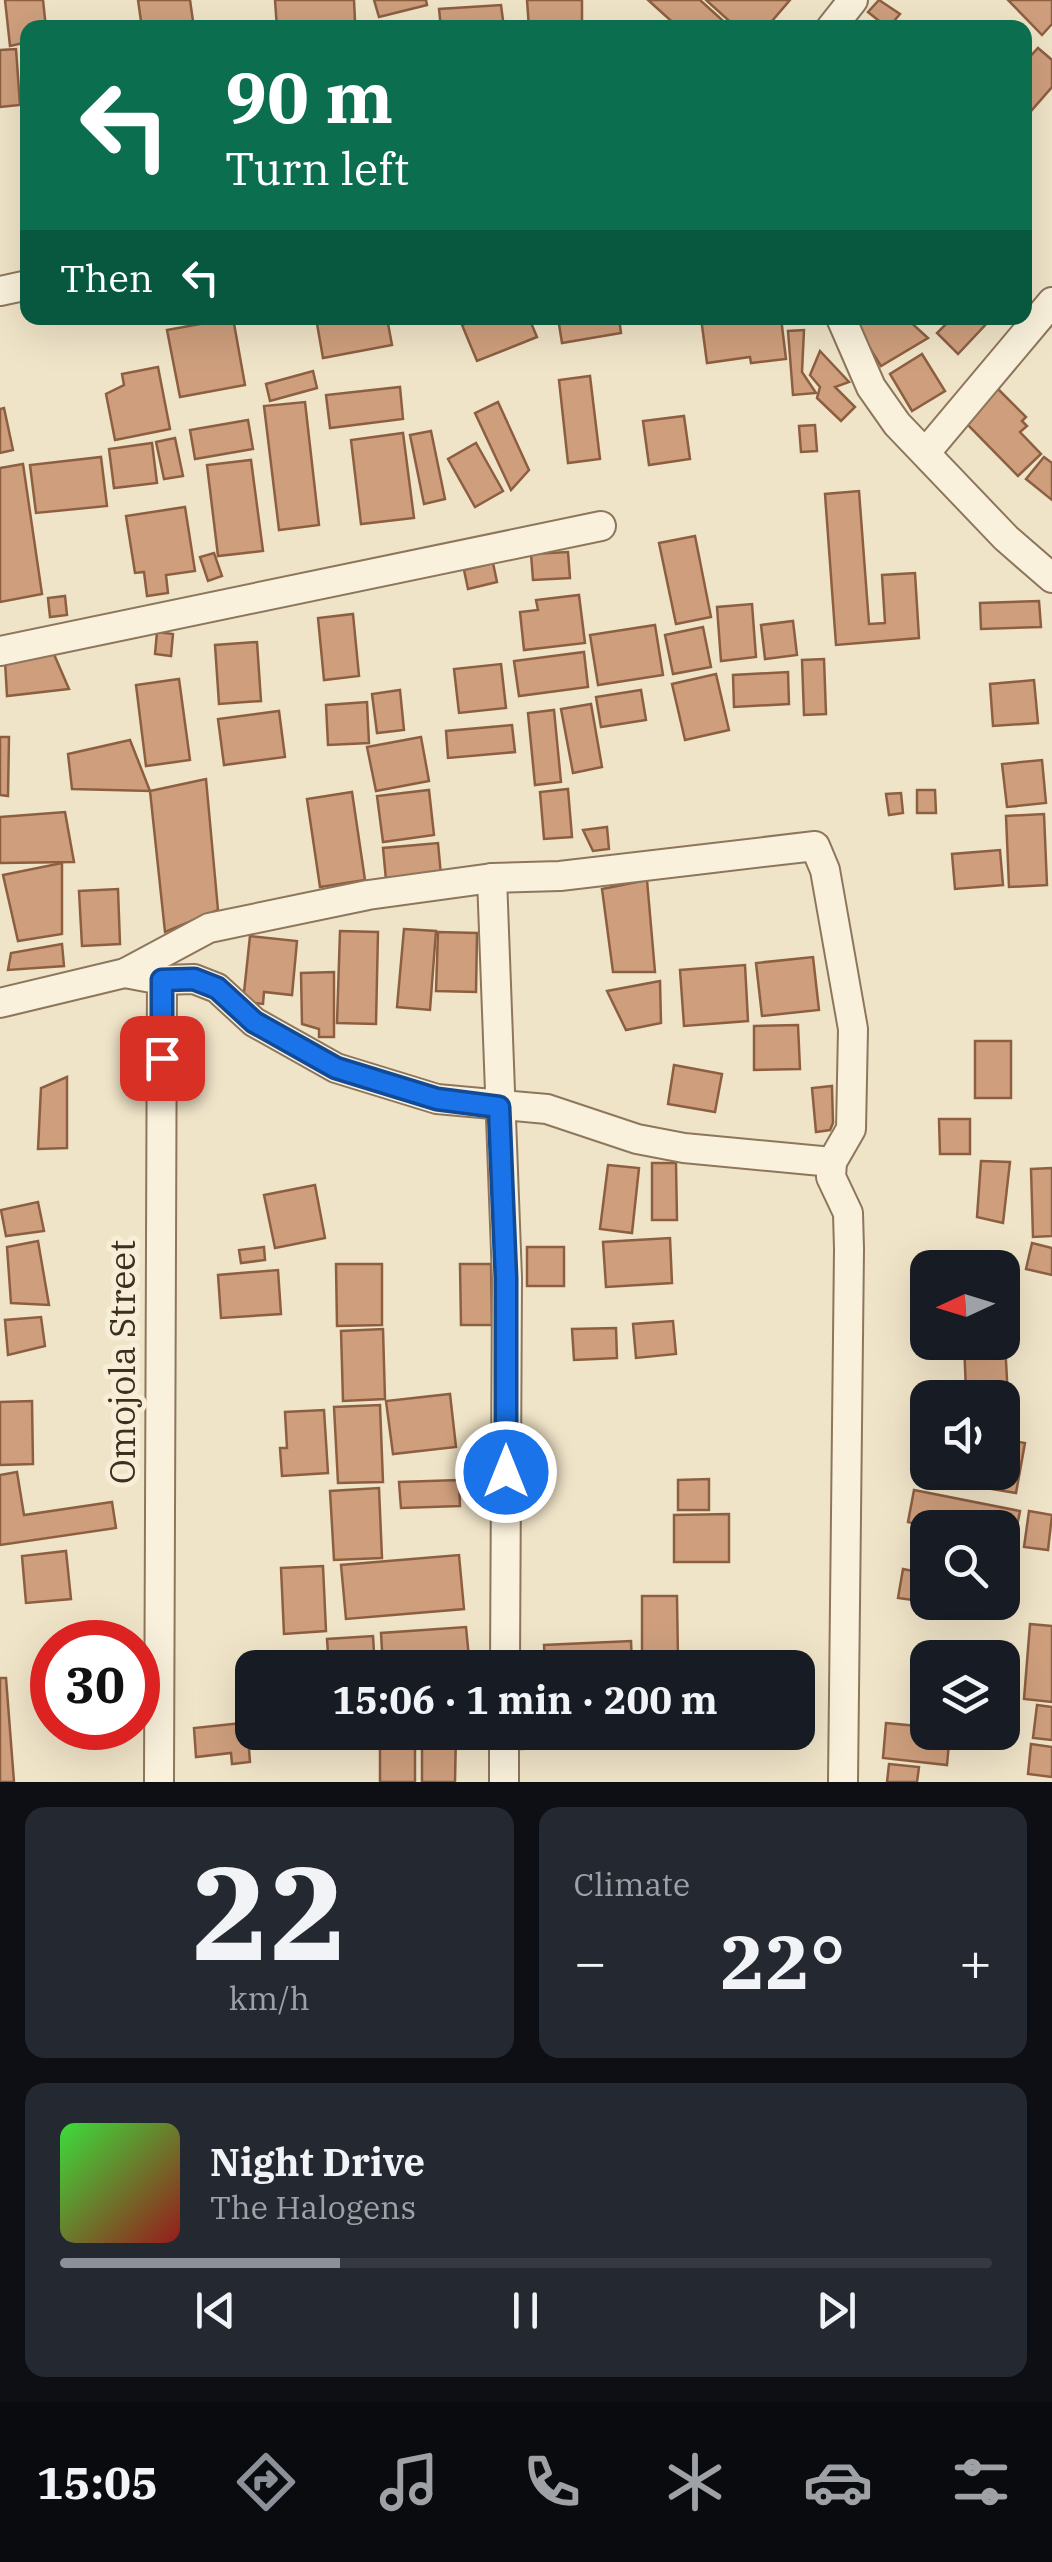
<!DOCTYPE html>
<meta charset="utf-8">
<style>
:root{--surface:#171b24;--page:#242831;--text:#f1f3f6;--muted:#9ea1a6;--line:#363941;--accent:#8c9099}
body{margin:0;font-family:"IBM Plex Serif",serif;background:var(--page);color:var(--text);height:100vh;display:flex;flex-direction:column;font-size:38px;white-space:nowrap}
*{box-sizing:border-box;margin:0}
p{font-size:32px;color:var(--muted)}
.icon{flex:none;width:55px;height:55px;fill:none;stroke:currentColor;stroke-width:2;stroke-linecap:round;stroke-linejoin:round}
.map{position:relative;height:1782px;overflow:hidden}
.panel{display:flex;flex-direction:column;gap:25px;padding:25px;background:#0d0f14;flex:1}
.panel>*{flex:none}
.hud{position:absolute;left:20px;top:20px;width:1012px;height:305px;border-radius:20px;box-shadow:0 10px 40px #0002;background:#0b6e4f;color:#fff;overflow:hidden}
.needle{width:65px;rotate:266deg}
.tools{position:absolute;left:910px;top:1250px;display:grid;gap:20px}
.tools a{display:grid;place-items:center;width:110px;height:110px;border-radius:20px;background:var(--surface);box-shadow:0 10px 40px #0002;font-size:50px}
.speed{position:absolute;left:30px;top:1620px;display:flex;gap:20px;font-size:50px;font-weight:700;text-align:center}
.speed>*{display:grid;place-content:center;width:130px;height:130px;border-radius:50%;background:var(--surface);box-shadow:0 10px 40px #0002;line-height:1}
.speed .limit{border:15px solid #d22;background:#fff;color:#111}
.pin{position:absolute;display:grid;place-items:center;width:85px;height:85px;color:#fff;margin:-42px;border-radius:20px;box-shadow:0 5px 15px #0006}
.me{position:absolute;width:110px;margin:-55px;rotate:0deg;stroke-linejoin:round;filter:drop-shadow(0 0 8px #0008)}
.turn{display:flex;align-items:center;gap:35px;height:210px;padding:0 40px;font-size:45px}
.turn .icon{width:130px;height:130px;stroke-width:2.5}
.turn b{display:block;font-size:70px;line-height:85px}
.then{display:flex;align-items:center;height:95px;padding:0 40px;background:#0003;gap:20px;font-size:38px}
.big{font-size:75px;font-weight:800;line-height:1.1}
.panel .tile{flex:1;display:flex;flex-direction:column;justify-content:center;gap:15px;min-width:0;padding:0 35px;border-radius:20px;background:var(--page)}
.panel .dial{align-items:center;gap:0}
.dial b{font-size:130px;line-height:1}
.song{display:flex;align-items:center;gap:30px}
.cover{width:120px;height:120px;border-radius:15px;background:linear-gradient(135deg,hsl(120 70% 55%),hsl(0 70% 35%))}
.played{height:10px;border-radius:5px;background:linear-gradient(90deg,var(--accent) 30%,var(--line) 30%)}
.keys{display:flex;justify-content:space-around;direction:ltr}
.heat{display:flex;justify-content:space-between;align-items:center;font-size:55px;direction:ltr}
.panel .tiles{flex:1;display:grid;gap:25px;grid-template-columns:1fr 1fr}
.tile:last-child{grid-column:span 2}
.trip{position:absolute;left:235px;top:1650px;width:580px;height:100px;border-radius:20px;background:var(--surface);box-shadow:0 10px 40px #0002;font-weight:800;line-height:100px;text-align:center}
.menu{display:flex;height:160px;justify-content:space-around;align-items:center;background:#090b0e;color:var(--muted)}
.menu .icon{width:70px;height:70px}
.menu .selected{color:var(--accent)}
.menu b{font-size:45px;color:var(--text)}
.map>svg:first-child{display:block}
.building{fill:#cf9f7d;stroke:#8d5f41;stroke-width:2.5}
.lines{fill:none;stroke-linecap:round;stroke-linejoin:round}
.minor-casing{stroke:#8d765c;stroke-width:32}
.minor{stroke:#faf1dc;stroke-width:28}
.route-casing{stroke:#114b97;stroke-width:25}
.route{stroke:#1a73e8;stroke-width:18}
.labels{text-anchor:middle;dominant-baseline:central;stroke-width:10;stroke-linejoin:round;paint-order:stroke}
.street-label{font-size:35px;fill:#3d2e20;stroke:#f7eed8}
</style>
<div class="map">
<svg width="1052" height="1782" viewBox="0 0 1052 1782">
<rect width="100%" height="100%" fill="#f0e4c8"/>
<g class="building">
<polygon points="5,0 43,0 46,28 28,28 28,42 10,46"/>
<polygon points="138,0 190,0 194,28 142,28"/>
<polygon points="275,0 354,0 355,21 277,28"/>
<polygon points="374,0 426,0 427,5 379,17"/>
<polygon points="527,0 582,0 582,28 529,28"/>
<polygon points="648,0 700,0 731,28 679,28"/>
<polygon points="706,0 790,0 766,28 737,28"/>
<polygon points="879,0 900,14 888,28 868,12"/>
<polygon points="1008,0 1052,0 1052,24 1042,35"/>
<polygon points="501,5 504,28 441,28 439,9"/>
<polygon points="1038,48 1052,60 1052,87 1025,118 1025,62"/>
<polygon points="16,49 20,105 0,107 0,50"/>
<polygon points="233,318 245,385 180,397 167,330"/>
<polygon points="316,318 387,318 392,345 323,358"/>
<polygon points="480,318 529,318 537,337 477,361 462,325"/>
<polygon points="558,318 619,318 621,333 562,343"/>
<polygon points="701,318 781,318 786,359 751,363 750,357 707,363"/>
<polygon points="851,318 906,318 928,338 881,366"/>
<polygon points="952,318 987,318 990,320 958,354 937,333"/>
<polygon points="804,330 802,372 816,393 793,395 788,331"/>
<polygon points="820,351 849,382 835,387 855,407 841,421 817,398 820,387 810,375"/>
<polygon points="922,354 945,391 912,411 890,374"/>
<polygon points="158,367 170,429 115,440 106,394 124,385 122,374"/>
<polygon points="313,371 317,388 270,401 266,384"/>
<polygon points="590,376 600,459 568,463 559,380"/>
<polygon points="400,387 403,419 330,428 326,395"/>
<polygon points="997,388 1026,417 1022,421 1027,426 1020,432 1041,454 1018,476 964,421"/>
<polygon points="305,402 319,525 279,530 264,406"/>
<polygon points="498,402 529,470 511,490 475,413"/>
<polygon points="4,408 13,450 0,453 0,409"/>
<polygon points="684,416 690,459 649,465 643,421"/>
<polygon points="248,420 253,449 195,459 190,430"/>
<polygon points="815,425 817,451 801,452 799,426"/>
<polygon points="431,431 445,499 424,504 410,435"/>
<polygon points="403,433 414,518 361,524 351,440"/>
<polygon points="175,438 183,476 164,479 156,442"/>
<polygon points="152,443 157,483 114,488 109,449"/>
<polygon points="476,443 503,491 475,507 448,459"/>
<polygon points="101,457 107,506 36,513 30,465"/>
<polygon points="1044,457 1052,463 1052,500 1026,479"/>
<polygon points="251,460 263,551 218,556 207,465"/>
<polygon points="23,464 42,594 0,602 0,468"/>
<polygon points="859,491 869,624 885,623 882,575 915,573 919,638 836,645 825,494"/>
<polygon points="185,507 195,571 166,575 168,593 147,596 144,572 135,573 126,516"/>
<polygon points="695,536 711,617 676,624 659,543"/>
<polygon points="568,552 570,578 533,580 531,554"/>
<polygon points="214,553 222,576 208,581 200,557"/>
<polygon points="493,563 497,582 468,589 464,570"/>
<polygon points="579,595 585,643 524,650 520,612 538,610 536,600"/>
<polygon points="65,596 67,615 50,617 48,598"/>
<polygon points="1039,601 1041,627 981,629 980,603"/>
<polygon points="752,604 756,657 721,661 717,607"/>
<polygon points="353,614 359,676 324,680 318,618"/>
<polygon points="793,621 797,655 765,659 761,625"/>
<polygon points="655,625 663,675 598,685 590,635"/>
<polygon points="703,627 711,667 673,674 665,635"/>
<polygon points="157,632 173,634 171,656 155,654"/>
<polygon points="257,642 261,701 219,704 215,645"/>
<polygon points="53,652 69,689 7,696 5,661"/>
<polygon points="584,652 588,687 519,696 514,661"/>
<polygon points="824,659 826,714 804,715 802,660"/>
<polygon points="501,664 506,708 459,713 454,669"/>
<polygon points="788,672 789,704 734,707 733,675"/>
<polygon points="716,674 729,730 685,740 672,684"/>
<polygon points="179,679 190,760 146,766 136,685"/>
<polygon points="1034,680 1038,723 993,726 990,684"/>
<polygon points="400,690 404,730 377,733 372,694"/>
<polygon points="641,690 646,720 601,727 596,697"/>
<polygon points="367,702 369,743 328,745 326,705"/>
<polygon points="591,704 602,767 573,773 561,709"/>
<polygon points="554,710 561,782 535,785 528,713"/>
<polygon points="279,711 285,757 224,765 218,719"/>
<polygon points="512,725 515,752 448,758 446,731"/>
<polygon points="0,737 9,737 8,796 0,795"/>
<polygon points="421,737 429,781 376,791 367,747"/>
<polygon points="130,740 150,791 72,789 68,754"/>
<polygon points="1042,760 1046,803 1007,807 1002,764"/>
<polygon points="206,779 218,910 165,932 150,791"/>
<polygon points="568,789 572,837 544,839 540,792"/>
<polygon points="429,790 434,835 383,842 377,796"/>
<polygon points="917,790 935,790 936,813 917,813"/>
<polygon points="352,792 365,880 320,887 307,799"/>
<polygon points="901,793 903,813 889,815 886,794"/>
<polygon points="65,812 74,862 0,863 0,817"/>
<polygon points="1044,814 1047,885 1009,887 1006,816"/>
<polygon points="607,827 609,849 593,851 583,830"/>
<polygon points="438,843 441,875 386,880 383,848"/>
<polygon points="1000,850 1003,885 955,889 952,854"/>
<polygon points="62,863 62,934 18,941 3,875"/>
<polygon points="647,880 655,972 613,972 602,889"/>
<polygon points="118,889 120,944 82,946 79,891"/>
<polygon points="404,929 436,931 430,1010 397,1007"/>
<polygon points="340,931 378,932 376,1024 337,1023"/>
<polygon points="438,932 477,933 476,992 436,991"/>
<polygon points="250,936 297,941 292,995 264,992 263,1004 243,1002"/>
<polygon points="62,944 64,966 8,970 11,953"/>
<polygon points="813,957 819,1010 762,1016 756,963"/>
<polygon points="745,965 748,1021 684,1026 680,970"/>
<polygon points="334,972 334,1037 319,1037 319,1029 302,1024 301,973"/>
<polygon points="660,981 661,1023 626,1030 607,991"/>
<polygon points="798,1025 800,1069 754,1070 754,1026"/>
<rect x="975" y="1041" width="36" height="57"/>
<polygon points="674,1065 722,1074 715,1112 668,1104"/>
<polygon points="67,1077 67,1148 38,1149 41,1088"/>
<polygon points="832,1086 833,1123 830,1130 816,1132 812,1088"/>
<polygon points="939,1119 970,1119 970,1154 940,1154"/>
<polygon points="981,1161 1010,1162 1003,1223 977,1217"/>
<polygon points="652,1163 676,1163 677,1220 652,1220"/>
<polygon points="608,1165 639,1168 632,1233 600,1229"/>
<polygon points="1052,1168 1052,1236 1033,1237 1031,1169"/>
<polygon points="315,1185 325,1238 275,1248 264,1195"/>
<polygon points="38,1202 44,1231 6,1236 1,1210"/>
<polygon points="670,1238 672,1283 606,1287 603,1242"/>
<polygon points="38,1241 49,1305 11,1303 7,1247"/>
<polygon points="1032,1243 1052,1248 1052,1275 1026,1269"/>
<polygon points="264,1247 265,1260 241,1263 239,1250"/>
<rect x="527" y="1247" width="37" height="39"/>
<polygon points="336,1264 382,1264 382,1325 337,1326"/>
<polygon points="460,1264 491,1264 492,1325 461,1325"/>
<polygon points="278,1270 281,1314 221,1318 218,1275"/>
<polygon points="41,1317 45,1346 8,1355 5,1320"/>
<polygon points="673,1321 676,1354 636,1358 633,1324"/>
<polygon points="616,1328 617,1358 574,1360 572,1329"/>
<polygon points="383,1329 385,1399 343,1401 341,1331"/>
<polygon points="964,1343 1005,1343 1008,1398 966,1391"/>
<polygon points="450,1394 456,1447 393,1454 386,1401"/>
<polygon points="32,1401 33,1464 0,1465 0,1402"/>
<polygon points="380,1405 383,1482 338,1483 334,1407"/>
<polygon points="324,1410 328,1473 282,1476 280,1448 287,1448 285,1412"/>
<polygon points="1002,1439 1025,1443 1016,1493 962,1484 963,1472 1002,1472"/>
<polygon points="17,1472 24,1515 112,1502 116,1528 0,1545 0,1475"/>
<polygon points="709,1479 709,1510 678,1510 678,1480"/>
<polygon points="459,1480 460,1506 401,1508 399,1482"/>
<polygon points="379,1488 382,1558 334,1560 330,1491"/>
<polygon points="914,1490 1020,1511 1014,1542 1002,1540 1002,1528 936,1528 908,1522"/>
<polygon points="1029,1511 1052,1515 1048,1550 1024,1547"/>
<polygon points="729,1514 729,1562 674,1562 674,1515"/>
<polygon points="66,1551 71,1599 26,1603 22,1556"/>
<polygon points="459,1555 464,1609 346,1619 341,1565"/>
<polygon points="323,1566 326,1631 284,1634 281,1568"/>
<polygon points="903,1569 928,1574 928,1602 898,1598"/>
<polygon points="642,1596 677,1596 678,1660 642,1660"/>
<polygon points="1030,1624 1052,1626 1052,1702 1024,1699"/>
<polygon points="466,1627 470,1668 383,1668 381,1633"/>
<polygon points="373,1636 375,1668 329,1668 327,1639"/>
<polygon points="631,1641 632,1666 545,1668 544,1645"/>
<polygon points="967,1653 1012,1656 1007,1733 1002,1732 1002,1658 967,1658"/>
<polygon points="0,1678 6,1678 14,1782 0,1782"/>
<polygon points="1037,1705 1052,1707 1052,1740 1033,1738"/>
<polygon points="252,1722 252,1732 275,1732 276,1746 249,1749 250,1762 232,1764 231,1753 196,1757 194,1728"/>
<polygon points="886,1723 928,1727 928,1732 950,1732 947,1765 883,1758"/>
<rect x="380" y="1732" width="35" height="50"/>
<polygon points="422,1732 456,1732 455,1782 422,1782"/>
<polygon points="520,1732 569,1732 570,1747 521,1749"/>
<polygon points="1031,1744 1052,1747 1052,1777 1028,1774"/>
<polygon points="889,1764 919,1767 917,1782 887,1782"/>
</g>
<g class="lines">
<g class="minor-casing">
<g id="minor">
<polyline points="831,28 853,0"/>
<polyline points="0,291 28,285"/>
<polyline points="841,318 871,387 897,424 1006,538 1052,578"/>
<polyline points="927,451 1052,302"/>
<polyline points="0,651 601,526"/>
<polyline points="492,878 507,1278 505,1668"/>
<polyline points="125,973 162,980 159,1782"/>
<polyline points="162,980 194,979 217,988 254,1022 336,1068 437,1099 547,1109 637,1139 684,1148 832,1162"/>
<polyline points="0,1003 125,973 209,928 368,895 492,878 560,876 815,846 825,870 853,1029 851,1129 832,1162 831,1177 848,1213 849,1249 843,1782"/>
<polyline points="504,1782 504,1732"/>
</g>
</g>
<use href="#minor" class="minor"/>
</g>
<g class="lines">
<g class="route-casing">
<polyline id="route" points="162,1058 162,980 194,979 217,988 254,1022 336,1068 437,1099 499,1107 506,1278 506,1472"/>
</g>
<use href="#route" class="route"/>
</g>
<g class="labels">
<g class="street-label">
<text transform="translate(122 1362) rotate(-90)">Omojola Street</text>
</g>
</g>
</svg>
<div class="tools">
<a><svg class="needle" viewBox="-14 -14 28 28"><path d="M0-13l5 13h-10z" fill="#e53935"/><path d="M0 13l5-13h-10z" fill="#9ea1a6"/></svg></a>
<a><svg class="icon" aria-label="sound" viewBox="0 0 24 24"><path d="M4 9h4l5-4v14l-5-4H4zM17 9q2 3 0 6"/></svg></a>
<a><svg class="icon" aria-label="search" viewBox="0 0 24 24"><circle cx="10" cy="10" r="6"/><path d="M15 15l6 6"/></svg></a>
<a><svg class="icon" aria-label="layers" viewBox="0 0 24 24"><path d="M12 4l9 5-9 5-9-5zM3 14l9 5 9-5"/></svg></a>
</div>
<div class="speed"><div class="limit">30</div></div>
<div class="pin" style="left:162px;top:1058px;background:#d93025"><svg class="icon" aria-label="arrive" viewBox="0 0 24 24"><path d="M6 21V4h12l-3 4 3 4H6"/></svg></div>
<svg class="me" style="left:506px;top:1472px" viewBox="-20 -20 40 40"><circle r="17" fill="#1a73e8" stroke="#fff" stroke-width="3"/><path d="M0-11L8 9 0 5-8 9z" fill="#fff"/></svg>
<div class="trip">15:06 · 1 min · 200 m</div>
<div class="hud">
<div class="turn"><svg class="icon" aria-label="left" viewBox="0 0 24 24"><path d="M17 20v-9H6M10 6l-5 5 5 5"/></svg><div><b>90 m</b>Turn left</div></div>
<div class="then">Then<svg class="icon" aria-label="left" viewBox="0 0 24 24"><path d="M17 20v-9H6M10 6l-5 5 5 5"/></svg></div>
</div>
</div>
<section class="panel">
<div class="tiles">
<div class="tile dial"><b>22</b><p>km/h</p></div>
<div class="tile"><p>Climate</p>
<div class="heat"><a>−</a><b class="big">22°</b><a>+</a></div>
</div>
<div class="tile">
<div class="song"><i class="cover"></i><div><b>Night Drive</b><p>The Halogens</p></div></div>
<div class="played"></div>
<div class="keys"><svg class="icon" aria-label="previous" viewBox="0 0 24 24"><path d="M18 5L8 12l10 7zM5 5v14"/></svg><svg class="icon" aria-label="pause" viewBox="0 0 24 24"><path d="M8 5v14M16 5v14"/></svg><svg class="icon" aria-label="next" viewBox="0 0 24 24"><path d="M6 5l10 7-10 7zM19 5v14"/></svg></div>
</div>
</div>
</section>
<nav class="menu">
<b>15:05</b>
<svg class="icon selected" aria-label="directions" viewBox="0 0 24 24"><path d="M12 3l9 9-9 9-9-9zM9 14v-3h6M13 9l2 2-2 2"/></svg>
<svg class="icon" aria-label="music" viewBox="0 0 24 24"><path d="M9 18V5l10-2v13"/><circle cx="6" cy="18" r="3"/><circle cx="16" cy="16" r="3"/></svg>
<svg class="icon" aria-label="phone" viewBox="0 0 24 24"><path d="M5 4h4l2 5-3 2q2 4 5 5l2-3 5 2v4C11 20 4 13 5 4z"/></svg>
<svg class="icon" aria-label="climate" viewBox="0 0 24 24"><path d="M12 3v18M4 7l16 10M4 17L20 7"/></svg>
<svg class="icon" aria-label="car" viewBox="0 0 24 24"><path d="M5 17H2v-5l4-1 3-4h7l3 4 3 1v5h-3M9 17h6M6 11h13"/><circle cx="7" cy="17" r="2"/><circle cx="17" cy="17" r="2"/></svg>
<svg class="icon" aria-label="filters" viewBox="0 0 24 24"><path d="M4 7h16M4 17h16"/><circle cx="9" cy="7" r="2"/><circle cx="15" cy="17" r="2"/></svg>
</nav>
